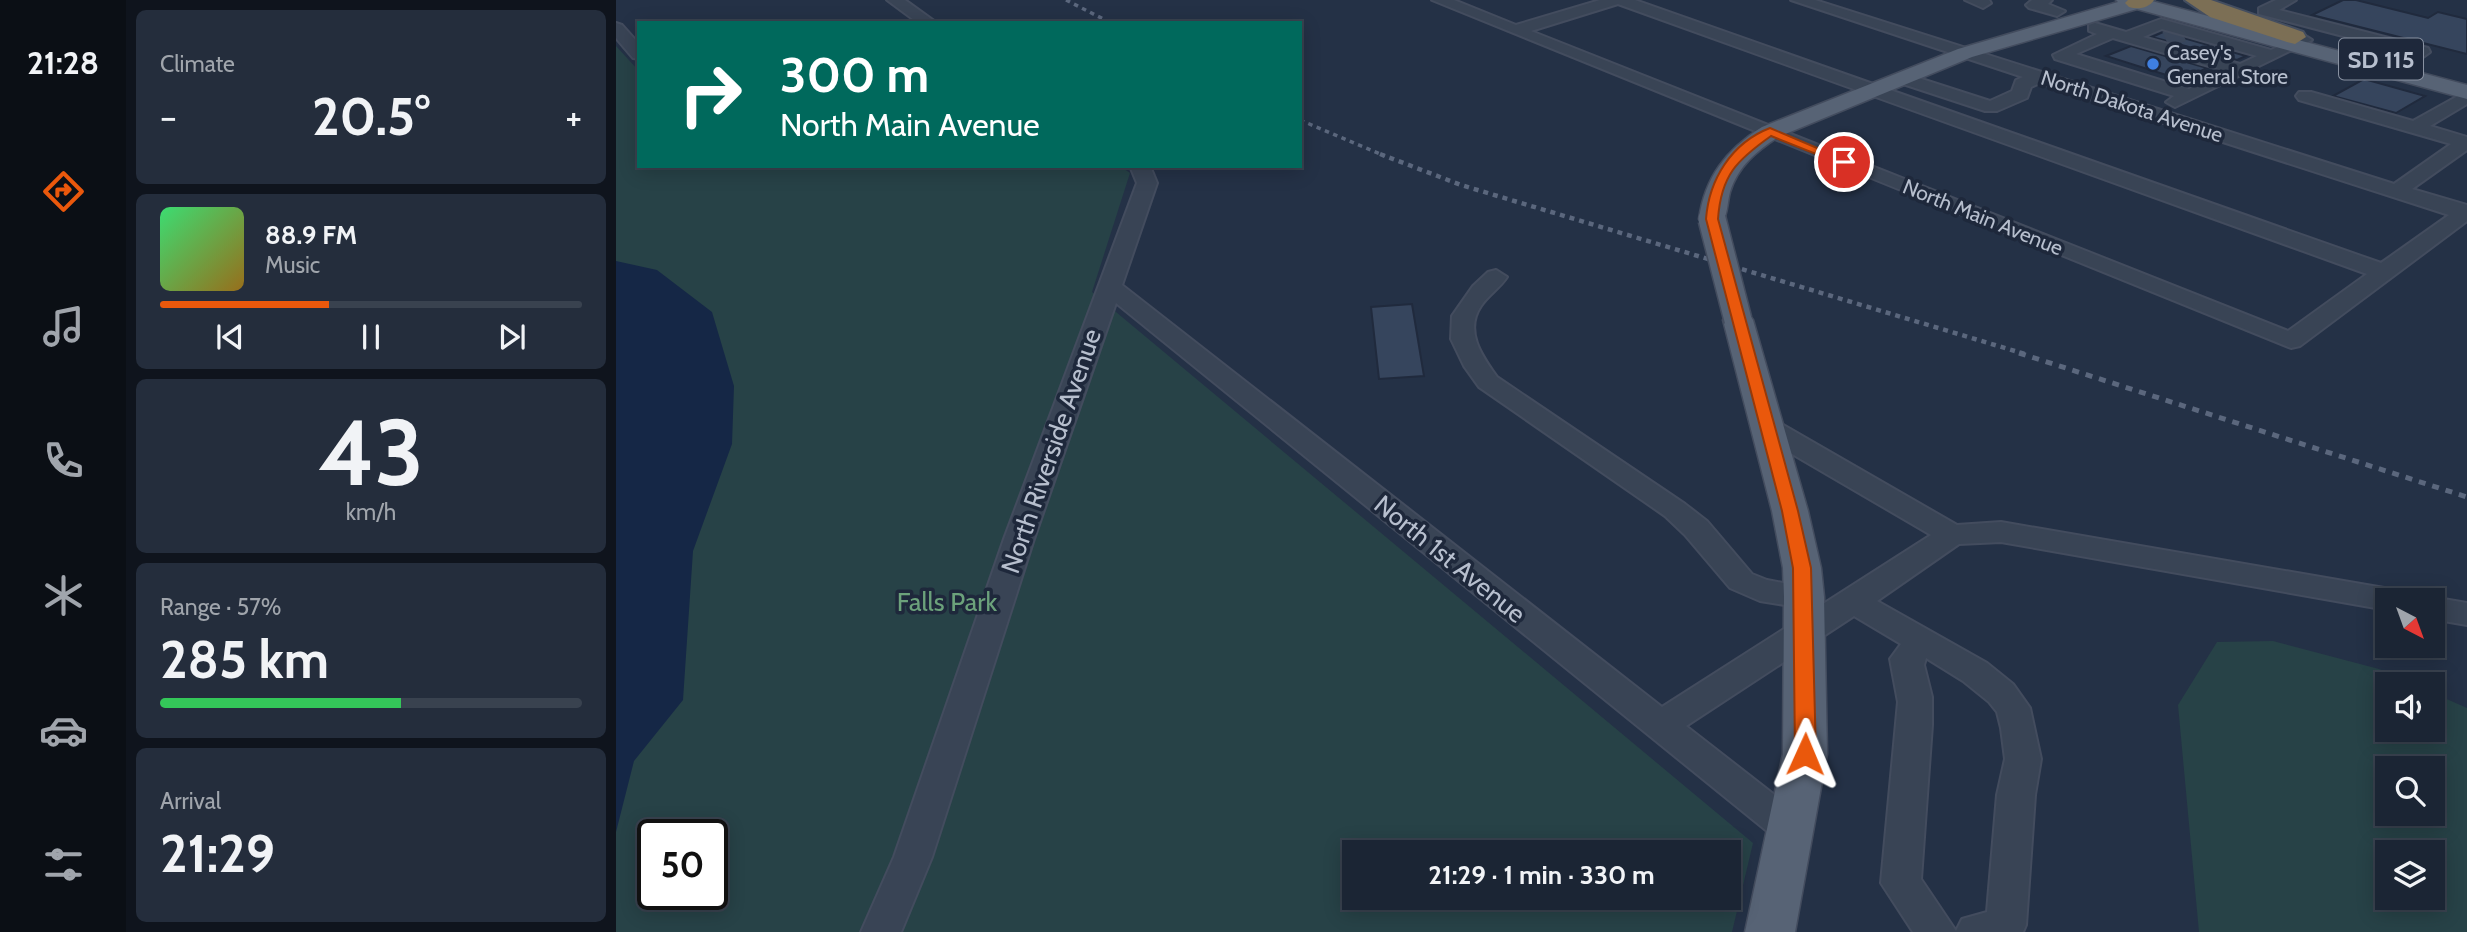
<!DOCTYPE html>
<meta charset="utf-8">
<style>
:root{--surface:#1b2534;--page:#242d3c;--text:#f1f3f6;--muted:#a0a5ac;--line:#39424f;--accent:#ea580c}
body{margin:0;font-family:Cabin,sans-serif;background:var(--page);color:var(--text);height:100vh;display:flex;flex-direction:column;font-size:26px;white-space:nowrap}
*{box-sizing:border-box;margin:0}
p{font-size:23px;color:var(--muted)}
.icon{flex:none;width:38px;height:38px;fill:none;stroke:currentColor;stroke-width:2;stroke-linecap:round;stroke-linejoin:round}
.map{position:relative;flex:1;overflow:hidden}
.panel{display:flex;flex-direction:column;gap:10px;padding:10px;background:#0f141d;width:490px}
.panel>*{flex:none}
.guide{position:absolute;left:21px;top:21px;width:665px;height:147px;border-radius:0px;box-shadow:0 4px 18px #0003,0 0 0 2px var(--line);background:#00695c;color:#fff;overflow:hidden}
.needle{width:46px;rotate:139deg}
.fabs{position:absolute;left:1759px;top:588px;display:grid;gap:14px}
.fabs a{display:grid;place-items:center;width:70px;height:70px;border-radius:0px;background:var(--surface);box-shadow:0 4px 18px #0003,0 0 0 2px var(--line);font-size:35px}
.speed{position:absolute;left:21px;top:819px;display:flex;gap:14px;font-size:35px;font-weight:700;text-align:center}
.speed>*{display:grid;place-content:center;width:91px;height:91px;border-radius:50%;background:var(--surface);box-shadow:0 4px 18px #0003,0 0 0 2px var(--line);line-height:1}
.speed .limit{border:4px solid #111;border-radius:10px;background:#fff;color:#111}
.pin{position:absolute;display:grid;place-items:center;width:60px;height:60px;color:#fff;margin:-30px;border:4px solid #fff;border-radius:50%;box-shadow:0 2px 7px #0007}
.me{position:absolute;width:77px;margin:-38px;rotate:1deg;stroke-linejoin:round;filter:drop-shadow(0 0 5px #0008)}
.turn{display:flex;align-items:center;gap:24px;height:147px;padding:0 28px;font-size:32px}
.turn .icon{width:91px;height:91px;stroke-width:2.5}
.turn b{display:block;font-size:49px;line-height:60px}
.big{font-size:52px;font-weight:700;line-height:1.1}
.panel .widget{flex:1;display:flex;flex-direction:column;justify-content:center;gap:10px;min-width:0;padding:0 24px;border-radius:10px;background:var(--page)}
.panel .dial{align-items:center;gap:0}
.dial b{font-size:91px;line-height:1}
.song{display:flex;align-items:center;gap:21px}
.cover{width:84px;height:84px;border-radius:10px;background:linear-gradient(135deg,hsl(140 70% 55%),hsl(40 70% 35%))}
.played{height:7px;border-radius:4px;background:linear-gradient(90deg,var(--accent) 40%,var(--line) 40%)}
.keys{display:flex;justify-content:space-around;direction:ltr}
.heat{display:flex;justify-content:space-between;align-items:center;font-size:38px;direction:ltr}
.charge{height:10px;border-radius:5px;background:linear-gradient(90deg,#34c759 57%,var(--line) 0)}
.trip{position:absolute;left:726px;top:840px;width:399px;height:70px;border-radius:0px;background:var(--surface);box-shadow:0 4px 18px #0003,0 0 0 2px var(--line);font-weight:700;line-height:70px;text-align:center}
main{display:flex;flex:1;min-height:0}
.tabs{display:flex;flex-direction:column;width:126px;justify-content:space-around;align-items:center;background:#0b0f15;color:var(--muted)}
.tabs .icon{width:49px;height:49px}
.tabs .active{color:var(--accent)}
.tabs b{font-size:32px;color:var(--text)}
.map>svg:first-child{display:block}
.green{fill:#274247;fill-rule:evenodd}
.water{fill:#152746}
.building{fill:#36455d;stroke:#202a3d;stroke-width:2}
.lines{fill:none;stroke-linecap:round;stroke-linejoin:round}
.minor-tunnel{stroke:#3a465a;stroke-width:18;stroke-dasharray:18 9;stroke-linecap:butt}
.minor-casing{stroke:#434c5e;stroke-width:4}
.major-casing{stroke:#434c5e;stroke-width:3}
.highway-casing{stroke:#444e60;stroke-width:4}
.minor{fill:#394455;fill-rule:evenodd}
.major{fill:#576375;fill-rule:evenodd}
.highway{fill:#7c6f55;fill-rule:evenodd}
.rail-far2{stroke:#5b677d;stroke-width:3.5;stroke-dasharray:4.5 4.5;stroke-linecap:butt}
.rail-far1{stroke:#5b677d;stroke-width:4.5;stroke-dasharray:5 5;stroke-linecap:butt}
.rail{stroke:#5b677d;stroke-width:5;stroke-dasharray:7 7;stroke-linecap:butt}
.major-bridge-casing{stroke:#434c5e;stroke-width:30;stroke-linecap:butt}
.major-bridge{stroke:#576375;stroke-width:27}
.route{fill:#ea580c;stroke:#983908;stroke-width:2}
.shop-dot{fill:#3f7fe0;stroke:#1e283b;stroke-width:2.5}
.labels{text-anchor:middle;dominant-baseline:central;stroke-width:7;stroke-linejoin:round;paint-order:stroke}
.far-poi-label{font-size:21px;fill:#b7bfce;stroke:#1e283b;text-anchor:start}
.far-street-label{font-size:21px;fill:#b7bfce;stroke:#1e283b}
.shield{fill:#1e283b;stroke:#8992a2;stroke-width:2}
.shield-label{font-size:24px;font-weight:bold;fill:#b7bfce}
.street-label{font-size:26px;fill:#b7bfce;stroke:#1e283b}
.park-label{font-size:26px;fill:#6ca27b;stroke:#1e283b}
</style>
<main>
<nav class="tabs">
<b>21:28</b>
<svg class="icon active" aria-label="directions" viewBox="0 0 24 24"><path d="M12 3l9 9-9 9-9-9zM9 14v-3h6M13 9l2 2-2 2"/></svg>
<svg class="icon" aria-label="music" viewBox="0 0 24 24"><path d="M9 18V5l10-2v13"/><circle cx="6" cy="18" r="3"/><circle cx="16" cy="16" r="3"/></svg>
<svg class="icon" aria-label="phone" viewBox="0 0 24 24"><path d="M5 4h4l2 5-3 2q2 4 5 5l2-3 5 2v4C11 20 4 13 5 4z"/></svg>
<svg class="icon" aria-label="climate" viewBox="0 0 24 24"><path d="M12 3v18M4 7l16 10M4 17L20 7"/></svg>
<svg class="icon" aria-label="car" viewBox="0 0 24 24"><path d="M5 17H2v-5l4-1 3-4h7l3 4 3 1v5h-3M9 17h6M6 11h13"/><circle cx="7" cy="17" r="2"/><circle cx="17" cy="17" r="2"/></svg>
<svg class="icon" aria-label="filters" viewBox="0 0 24 24"><path d="M4 7h16M4 17h16"/><circle cx="9" cy="7" r="2"/><circle cx="15" cy="17" r="2"/></svg>
</nav>
<section class="panel">
<div class="widget"><p>Climate</p>
<div class="heat"><a>−</a><b class="big">20.5°</b><a>+</a></div>
</div>
<div class="widget">
<div class="song"><i class="cover"></i><div><b>88.9 FM</b><p>Music</p></div></div>
<div class="played"></div>
<div class="keys"><svg class="icon" aria-label="previous" viewBox="0 0 24 24"><path d="M18 5L8 12l10 7zM5 5v14"/></svg><svg class="icon" aria-label="pause" viewBox="0 0 24 24"><path d="M8 5v14M16 5v14"/></svg><svg class="icon" aria-label="next" viewBox="0 0 24 24"><path d="M6 5l10 7-10 7zM19 5v14"/></svg></div>
</div>
<div class="widget dial"><b>43</b><p>km/h</p></div>
<div class="widget"><p>Range · 57%</p><b class="big">285 km</b><div class="charge"></div></div>
<div class="widget"><p>Arrival</p><b class="big">21:29</b></div>
</section>
<div class="map">
<svg width="1851" height="932" viewBox="0 0 1851 932">
<rect width="100%" height="100%" fill="#243146"/>
<g class="green">
<path d="M0 46 23 71V166H504L514 173 476 292 1137 843 1116 932H0ZM37 835H96V894H37ZM738 852H1113V898H738Z"/>
<path d="M1657 641 1763 669 1797 684H1771V730H1816L1817 693 1851 708V932H1583L1562 705 1601 642ZM1771 768H1816V814H1771ZM1771 852H1816V898H1771Z"/>
</g>
<polygon class="water" points="0,261 41,270 96,312 118,386 116,444 77,551 67,700 18,761 0,832"/>
<g class="building">
<polygon points="1727,0 1740,0 1812,18 1822,12 1851,19 1851,54 1696,15"/>
<polygon points="1547,32 1630,56 1621,60 1536,37"/>
<polygon points="1515,46 1591,68 1566,80 1490,56"/>
<polygon points="1748,79 1809,96 1780,113 1717,96"/>
<polygon points="796,304 808,376 763,379 755,307"/>
</g>
<g class="lines">
<g class="minor-tunnel">
<polyline points="1550,40 1568,32"/>
<polyline points="1597,53 1614,45"/>
</g>
<g class="minor-casing">
<g id="minor">
<polygon points="271,0 289,0 321,23 302,23"/>
<path d="M816 0H838L900 25 984 0H1019L1765 263 1833 215 1424 83 1415 87 1411 98 1381 111H1369L1281 82 1278 78 1287 73 1374 101 1396 91 1400 80 1407 77 1175 0H1199L1778 184 1835 144 1683 100 1680 96 1683 92H1695L1797 121 1851 91V104L1814 126 1851 137V150L1796 189 1851 205V221L1684 346 1675 348ZM1002 4 1751 274 1672 331 915 31Z"/>
<polygon points="1349,0 1373,0 1375,3 1367,8"/>
<polygon points="1416,0 1436,0 1432,4 1449,11 1441,16 1413,8 1410,5"/>
<polygon points="1660,0 1680,0 1663,10 1812,48 1814,52 1780,76 1768,76 1765,72 1768,68 1792,53 1643,14 1643,8"/>
<path d="M1545 19 1655 50 1688 35 1696 40 1559 107 1550 102 1558 96 1439 59 1437 55 1481 34 1473 31V25L1479 23 1510 32ZM1546 29 1641 56 1624 64 1527 37ZM1497 38 1610 71 1573 89 1460 54Z"/>
<polygon points="0,23 6,25 23,44 23,59 17,58 0,38"/>
<path d="M514 166H534L541 183 506 285 1046 707 1315 535 1142 434 1139 428 1142 422H1162L1341 525 1385 522 1774 589 1785 592 1790 600H1771V610L1385 542 1343 544 1261 601 1371 663 1397 684 1414 708 1425 759 1419 795 1410 925 1407 932H1297L1265 883 1282 702 1274 659 1285 644 1238 616 1070 726 1188 818 1194 829 1188 840 1175 844 1162 840 500 303 418 539 316 857 285 932H245L278 857 388 539 521 183ZM1310 658 1347 681 1373 702 1381 712 1385 728 1389 759 1381 795 1371 912 1346 919 1340 931 1305 879 1316 725V697L1308 665Z"/>
<path d="M880 270 891 277C884 288 872 295 865 306 848 331 866 356 881 377L1069 504 1091 521 1136 574 1151 580 1199 589 1204 597 1199 605 1188 608 1144 601 1114 588 1069 535 1049 516 863 387 848 366 835 339 836 316 857 286 872 272Z"/>
<polygon points="1816,597 1851,603 1851,625 1816,619 1816,600 1805,600"/>
</g>
</g>
<g class="major-casing">
<g id="major">
<path d="M1500 0H1532L1851 85V99L1521 9 1356 57 1162 137C1141 151 1122 166 1114 192 1111 203 1112 215 1105 225H1087L1083 219C1089 177 1110 150 1146 127L1342 49 1502 2Z"/>
<polygon points="1122,311 1133,314 1137,320 1192,511 1205,568 1208,597 1211,754 1179,932 1129,932 1167,754 1168,597 1167,568 1156,511 1107,320 1111,314"/>
</g>
</g>
<g class="highway-casing">
<g id="highway">
<path d="M1512 0H1538C1533 8 1522 10 1513 7L1509 3Z"/>
<polygon points="1569,0 1595,0 1687,32 1690,37 1679,44 1671,42 1594,17"/>
</g>
</g>
<use href="#minor" class="minor"/>
<use href="#major" class="major"/>
<use href="#highway" class="highway"/>
<g class="rail-far2">
<polyline points="450,0 495,23"/>
<polyline points="684,120 769,156"/>
</g>
<polyline class="rail-far1" points="764,154 845,185 1409,354"/>
<polyline class="rail" points="1403,353 1851,497"/>
<g class="major-bridge-casing">
<polyline id="major-bridge" points="1096,219 1122,320"/>
</g>
<use href="#major-bridge" class="major-bridge"/>
</g>
<path class="route" d="M1154 128 1234 162 1225 164 1155 136C1121 160 1105 175 1102 219L1182 511 1195 568 1200 754 1197 759H1182L1179 754 1177 568 1166 511 1090 219C1093 180 1115 143 1154 128Z"/>
<circle class="shop-dot" cx="1537" cy="64" r="7"/>
<g class="labels">
<g class="far-poi-label">
<text x="1551" y="52">Casey's<tspan x="1551" dy="24">General Store</tspan></text>
</g>
<g class="far-street-label">
<text transform="translate(1516 106) rotate(18)">North Dakota Avenue</text>
<text transform="translate(1367 217) rotate(22)">North Main Avenue</text>
</g>
<rect class="shield" x="1723" y="38.5" width="84" height="41" rx="5"/>
<g class="shield-label">
<text x="1765" y="59">SD 115</text>
</g>
<g class="street-label">
<text transform="translate(435 451) rotate(-71)">North Riverside Avenue</text>
<text transform="translate(834 559) rotate(39)">North 1st Avenue</text>
</g>
<g class="park-label">
<text x="331" y="602">Falls Park</text>
</g>
</g>
</svg>
<div class="fabs">
<a><svg class="needle" viewBox="-14 -14 28 28"><path d="M0-13l5 13h-10z" fill="#e53935"/><path d="M0 13l5-13h-10z" fill="#a0a5ac"/></svg></a>
<a><svg class="icon" aria-label="sound" viewBox="0 0 24 24"><path d="M4 9h4l5-4v14l-5-4H4zM17 9q2 3 0 6"/></svg></a>
<a><svg class="icon" aria-label="search" viewBox="0 0 24 24"><circle cx="10" cy="10" r="6"/><path d="M15 15l6 6"/></svg></a>
<a><svg class="icon" aria-label="layers" viewBox="0 0 24 24"><path d="M12 4l9 5-9 5-9-5zM3 14l9 5 9-5"/></svg></a>
</div>
<div class="speed"><div class="limit">50</div></div>
<div class="pin" style="left:1228px;top:162px;background:#d93025"><svg class="icon" aria-label="arrive" viewBox="0 0 24 24"><path d="M6 21V4h12l-3 4 3 4H6"/></svg></div>
<svg class="me" style="left:1189px;top:754px" viewBox="-20 -20 40 40"><path d="M0-17L14 15 0 8-14 15z" fill="#ea580c" stroke="#fff" stroke-width="4"/></svg>
<div class="trip">21:29 · 1 min · 330 m</div>
<div class="guide">
<div class="turn"><svg class="icon" aria-label="right" viewBox="0 0 24 24"><path d="M7 20v-9h11M14 6l5 5-5 5"/></svg><div><b>300 m</b>North Main Avenue</div></div>
</div>
</div>
</main>
